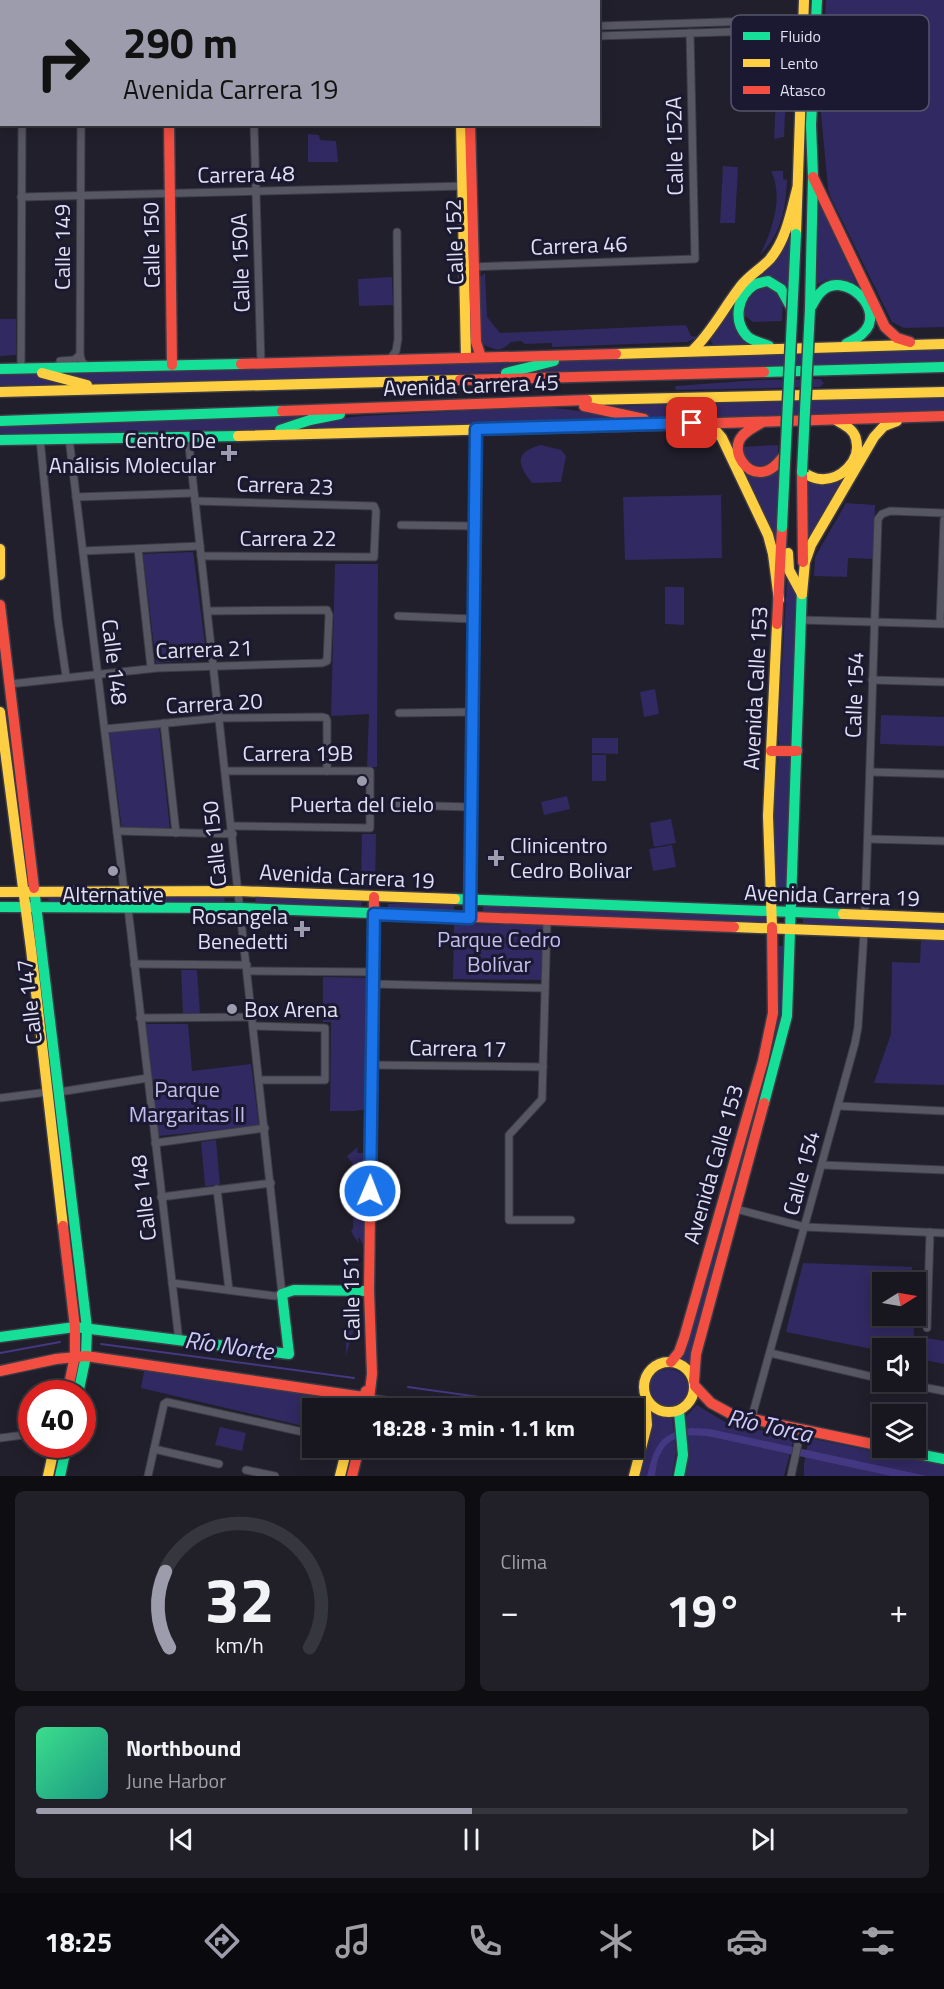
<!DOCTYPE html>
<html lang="es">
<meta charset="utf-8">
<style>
:root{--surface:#181720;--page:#212029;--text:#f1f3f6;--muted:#9f9fa5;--line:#36363e;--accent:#9d9cac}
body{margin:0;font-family:"Titillium Web",sans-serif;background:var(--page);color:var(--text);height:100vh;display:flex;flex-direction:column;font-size:22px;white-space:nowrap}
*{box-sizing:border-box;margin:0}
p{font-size:20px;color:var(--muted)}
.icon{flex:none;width:33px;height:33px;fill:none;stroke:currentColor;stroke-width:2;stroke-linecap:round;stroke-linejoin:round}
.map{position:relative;height:1476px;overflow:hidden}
.details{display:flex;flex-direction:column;gap:15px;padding:15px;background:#0d0d12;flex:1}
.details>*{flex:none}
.banner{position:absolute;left:0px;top:0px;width:600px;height:126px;box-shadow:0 3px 15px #0003,0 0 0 2px var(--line);background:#9d9cac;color:#111;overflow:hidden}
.needle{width:39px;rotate:79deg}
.fabs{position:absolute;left:872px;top:1272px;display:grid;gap:12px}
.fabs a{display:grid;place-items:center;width:54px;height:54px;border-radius:0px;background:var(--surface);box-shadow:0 3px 15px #0003,0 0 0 2px var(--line);font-size:30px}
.speed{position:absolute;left:18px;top:1380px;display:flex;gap:12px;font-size:30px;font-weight:700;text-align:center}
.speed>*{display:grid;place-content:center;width:78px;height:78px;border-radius:50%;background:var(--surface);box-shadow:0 3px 15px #0003,0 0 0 2px var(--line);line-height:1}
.speed .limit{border:9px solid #d22;background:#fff;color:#111}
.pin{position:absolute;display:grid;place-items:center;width:51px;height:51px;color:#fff;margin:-26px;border-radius:12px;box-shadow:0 3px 9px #0006}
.me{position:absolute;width:66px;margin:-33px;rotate:1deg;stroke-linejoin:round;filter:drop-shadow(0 0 4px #0008)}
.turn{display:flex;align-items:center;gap:21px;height:126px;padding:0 24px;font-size:27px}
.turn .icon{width:78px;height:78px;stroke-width:2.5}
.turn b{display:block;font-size:42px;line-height:51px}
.big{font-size:45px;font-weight:700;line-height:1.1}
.details .card{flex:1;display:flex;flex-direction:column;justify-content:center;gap:9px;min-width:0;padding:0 21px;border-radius:9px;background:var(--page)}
.details .dial{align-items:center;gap:0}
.dial svg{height:156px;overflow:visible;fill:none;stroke:var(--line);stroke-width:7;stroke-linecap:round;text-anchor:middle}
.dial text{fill:var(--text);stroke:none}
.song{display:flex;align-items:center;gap:18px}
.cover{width:72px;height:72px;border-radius:9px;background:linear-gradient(135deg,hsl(150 70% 55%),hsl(170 70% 35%))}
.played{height:6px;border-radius:3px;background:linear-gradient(90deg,var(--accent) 50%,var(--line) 50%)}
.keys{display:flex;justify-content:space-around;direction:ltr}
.heat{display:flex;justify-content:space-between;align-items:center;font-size:33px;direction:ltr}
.details .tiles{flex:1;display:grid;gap:15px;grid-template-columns:1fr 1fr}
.card:last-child{grid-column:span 2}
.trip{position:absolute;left:302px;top:1398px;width:342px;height:60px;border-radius:0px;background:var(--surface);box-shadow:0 3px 15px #0003,0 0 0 2px var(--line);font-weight:700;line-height:60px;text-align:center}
.dock{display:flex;height:96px;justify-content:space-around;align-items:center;background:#0a090d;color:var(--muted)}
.dock .icon{width:42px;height:42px}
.dock .current{color:var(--accent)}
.dock b{font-size:27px;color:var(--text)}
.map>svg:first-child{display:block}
.green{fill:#312961}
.water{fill:#443883}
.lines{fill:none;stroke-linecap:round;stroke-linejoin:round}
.stream{stroke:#443883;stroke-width:2}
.street-casing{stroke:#3c3b46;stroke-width:9}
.fast-casing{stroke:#3c3b46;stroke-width:13}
.slow-casing{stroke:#3c3b46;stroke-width:13}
.jam-casing{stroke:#3c3b46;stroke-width:13}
.street{stroke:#575663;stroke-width:7}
.fast{stroke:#16e098;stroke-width:10}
.slow{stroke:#ffcf43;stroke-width:10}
.jam{stroke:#f24e42;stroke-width:10}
.fast-bridge-casing{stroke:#3c3b46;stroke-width:13;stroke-linecap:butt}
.fast-bridge{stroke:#16e098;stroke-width:10}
.route-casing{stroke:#114b97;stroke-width:15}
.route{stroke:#1a73e8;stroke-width:10}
.poi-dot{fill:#9d9cac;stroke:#1b1931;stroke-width:2}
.labels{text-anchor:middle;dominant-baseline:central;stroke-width:6;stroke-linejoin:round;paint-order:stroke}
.street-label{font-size:22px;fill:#e0e0f1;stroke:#1b1931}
.poi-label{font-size:22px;fill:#e0e0f1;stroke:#1b1931;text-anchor:end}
.park-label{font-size:22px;fill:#c1bfed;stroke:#1b1931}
.water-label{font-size:24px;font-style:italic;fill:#cccbf9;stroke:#1b1931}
.key{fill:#1b1931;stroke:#56556b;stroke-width:1.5}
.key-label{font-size:16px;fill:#e0e0f1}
</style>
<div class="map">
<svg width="944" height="1476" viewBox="0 0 944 1476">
<rect width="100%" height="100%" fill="#201f2b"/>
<g class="green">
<polygon points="826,0 944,0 944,327 904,328 892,322 830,196 828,188 820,103"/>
<polygon points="779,38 788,38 784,137 774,139"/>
<polygon points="308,134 319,135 320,140 336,141 338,162 308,162"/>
<polygon points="723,166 738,167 735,223 720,223"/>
<path d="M771 171H783V179L787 180C786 208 781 235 760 255 772 231 784 197 771 171Z"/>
<path d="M816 196 858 287C842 281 830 275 815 286Z"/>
<polygon points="793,225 790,292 755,276"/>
<path d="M485 273 487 317 500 333 686 325 691 336 698 337 687 342 552 347V343L525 344 521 341 511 342C499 353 496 350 482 344L480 277Z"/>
<polygon points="392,277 393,305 359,306 358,279"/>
<polygon points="761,286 775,290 783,301 782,321 753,322 741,313 741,307"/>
<polygon points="736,298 752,345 714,347 710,339"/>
<polygon points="0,319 16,319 16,355 0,356"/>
<polygon points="944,347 944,363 524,375 575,357"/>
<polygon points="545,359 504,372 122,384 93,383 46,371"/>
<polygon points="24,371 73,384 0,387 0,372"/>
<polygon points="820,379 824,383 820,387 676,390 675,386 758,380"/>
<polygon points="944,398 944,413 663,419 606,407 723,402"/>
<polygon points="540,407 565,409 638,420 284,431 331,419 364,416"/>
<polygon points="311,415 268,430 0,437 0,426"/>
<polygon points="735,440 741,468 778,470 779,555 727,444"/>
<path d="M541 445 561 450 566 456 561 482 532 483C516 463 515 452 541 445Z"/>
<polygon points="778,445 778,455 772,465 751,466 741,447"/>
<polygon points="844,475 806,543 807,481"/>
<polygon points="721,495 722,558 625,560 623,497"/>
<polygon points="846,503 875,505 873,559 848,558 847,577 814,576 815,557"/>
<polygon points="193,552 207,659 156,663 143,554"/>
<polygon points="335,564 378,564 377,767 367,767 369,714 331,716"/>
<polygon points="787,579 798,591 792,744 780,747 778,739"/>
<polygon points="665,587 684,587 684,625 665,624"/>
<polygon points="655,689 659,714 644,717 640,692"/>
<polygon points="881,715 944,717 944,746 880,744"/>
<polygon points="159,726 170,830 122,829 109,731"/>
<polygon points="592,738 618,738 618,754 592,753"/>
<rect x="592" y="755" width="14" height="26"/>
<polygon points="778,756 792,756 788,900 775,899 772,826"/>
<polygon points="567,796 570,809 544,815 541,802"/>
<polygon points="671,819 676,843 654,847 650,823"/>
<polygon points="362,834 376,834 375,887 361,887"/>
<polygon points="672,845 676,867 653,871 649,849"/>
<polygon points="224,894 225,903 49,904 48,896"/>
<polygon points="256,894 362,899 361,909 255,905"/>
<polygon points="409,903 454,904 454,912 388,911 388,904"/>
<polygon points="483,905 765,915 765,922 732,924 483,916"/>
<polygon points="803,917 944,922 944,932 803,926"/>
<polygon points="454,924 544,925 543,980 453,979"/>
<polygon points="921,941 944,941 944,1085 874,1083 891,1034 892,962 920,963"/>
<polygon points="778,946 785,946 783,1012 689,1368 680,1361 684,1353 772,1040"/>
<polygon points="181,970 197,970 200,1014 183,1014"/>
<polygon points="323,977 370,978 368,1109 354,1111 330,1111 331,1022 323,1022"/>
<polygon points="145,1024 188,1024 192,1071 251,1064 259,1126 158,1136"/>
<polygon points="216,1140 220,1185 205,1186 201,1142"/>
<polygon points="358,1147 357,1153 363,1153 368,1148 367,1253 359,1237 358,1239 359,1244 351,1232 353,1228 354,1166 347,1156"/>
<polygon points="803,1263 912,1267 913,1282 882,1282 882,1316 913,1316 914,1336 944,1341 944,1364 915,1358 915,1348 882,1348 882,1351 786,1332"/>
<polygon points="347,1297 361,1298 361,1307 346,1355"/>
<circle cx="668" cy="1389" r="20"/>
<polygon points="144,1371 348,1400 346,1408 312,1408 312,1428 141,1388"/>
<polygon points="697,1405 725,1422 794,1438 784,1476 683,1476 688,1448 684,1422 687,1415"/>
<polygon points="651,1409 661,1415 672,1415 676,1452 672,1476 637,1476"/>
<polygon points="220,1427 246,1433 242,1451 215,1445"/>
<polygon points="809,1438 944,1465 944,1476 804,1476 804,1464"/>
</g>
<path class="water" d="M691 1428 710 1429 927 1476H891L712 1437C693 1434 671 1433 661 1453 657 1459 656 1469 655 1476H647C655 1446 658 1434 691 1428Z"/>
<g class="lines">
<g class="stream">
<polyline points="101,1344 354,1378"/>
<polyline points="0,1353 60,1342"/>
<polyline points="408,1387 501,1400"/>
</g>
<g class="street-casing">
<g id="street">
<polyline points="251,0 251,2"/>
<polyline points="23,2 23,0"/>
<polyline points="81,2 81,0"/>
<polyline points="598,26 816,19"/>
<polyline points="598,36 816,29"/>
<polyline points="81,124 80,355 82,362 88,367"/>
<polyline points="254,124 261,364"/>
<polyline points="21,197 465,186"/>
<polyline points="471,267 695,259 690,33"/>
<polyline points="390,359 396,351 398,339 397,232"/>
<polyline points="60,361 74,360 80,355"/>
<polyline points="21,362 22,124"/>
<polyline points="69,438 124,890"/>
<polyline points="40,439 58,621 66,676"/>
<polyline points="76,497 194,493"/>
<polyline points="195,501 374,506 376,511 374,557 201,556"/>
<polyline points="401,525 474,526"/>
<polyline points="138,549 151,668"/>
<polyline points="83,551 200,546"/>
<polyline points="398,616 473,619"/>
<polyline points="801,620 944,624"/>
<polyline points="940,623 944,520"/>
<polyline points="872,680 944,682"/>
<polyline points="10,684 157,668 322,663 327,661 329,615 327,610 208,611"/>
<polyline points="399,713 472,712"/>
<polyline points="164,723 176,833"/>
<polyline points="105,729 220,718 322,717 326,718 327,721 327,771"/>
<polyline points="226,771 370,771 370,828 232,826"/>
<polyline points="870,772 944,774"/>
<polyline points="397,805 471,807"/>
<polyline points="117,831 233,834"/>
<polyline points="868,839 944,841"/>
<polyline points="128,908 179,1341"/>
<polyline points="865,916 878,519 882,514 890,511 944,513"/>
<polyline points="547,921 542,1099 509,1135 509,1220 571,1220"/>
<polyline points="134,964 247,965"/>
<polyline points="248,971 373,972"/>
<polyline points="373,984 545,988"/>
<polyline points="140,1018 253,1017"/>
<polyline points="254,1026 325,1028 325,1080 260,1080"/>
<polyline points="372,1065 543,1067"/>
<polyline points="59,1092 148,1078"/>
<polyline points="0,1098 48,1092"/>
<polyline points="838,1106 944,1111"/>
<polyline points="155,1143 265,1128"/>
<polyline points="822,1165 944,1170"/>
<polyline points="217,1189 229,1290"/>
<polyline points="161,1197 271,1183"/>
<polyline points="736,1209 805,1227 944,1233"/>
<polyline points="172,1283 275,1296 282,1294 188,437"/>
<polyline points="927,1328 930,1232"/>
<polyline points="770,1353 882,1379"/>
<polyline points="897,1382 944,1391"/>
<polyline points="370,1398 440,1408"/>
<polyline points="751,1420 855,1043 858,1027 864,932"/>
<polyline points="0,1438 32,1434"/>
<polyline points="154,1449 219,1464"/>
<polyline points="246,1470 275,1476"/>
<polyline points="148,1476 164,1404 167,1402 312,1434"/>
<polyline points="791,1476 801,1430"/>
</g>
</g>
<g class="fast-casing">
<g id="fast">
<polyline points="167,0 167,2"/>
<polyline points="810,308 813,177 811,125 817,0"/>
<path d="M810 309C813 304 816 297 820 293 843 267 889 311 862 334 858 338 851 341 846 344"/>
<path d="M769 346C762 343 752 341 747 336 733 321 737 296 754 285 758 283 764 282 768 281L781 289 792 309"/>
<polyline points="0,369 241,364"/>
<polyline points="764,372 944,367"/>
<polyline points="506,373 554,361"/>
<polyline points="0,421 282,411"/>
<polyline points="280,430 310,420 340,414"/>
<polyline points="0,440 238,436"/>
<polyline points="34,888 87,1328 86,1356 78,1394"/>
<polyline points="455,899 843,914"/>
<polyline points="0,907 241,908 473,917"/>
<polyline points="470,918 474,630"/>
<polyline points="764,1103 787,1016 802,587"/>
<polyline points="0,1337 75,1327 289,1354 282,1294 294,1290 369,1291"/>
<polyline points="679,1411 683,1455 679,1476"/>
<polyline points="888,1448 944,1459"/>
<polyline points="60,1476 67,1444"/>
</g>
</g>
<g class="slow-casing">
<g id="slow">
<polyline points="461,124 466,358"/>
<polyline points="796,234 804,0"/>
<path d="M692 351C712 332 723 309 740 287 748 276 761 269 770 259 786 240 791 212 797 189"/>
<polyline points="616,354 944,344"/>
<polyline points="42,373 87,385"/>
<polyline points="0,392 460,380"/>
<polyline points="587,400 944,392"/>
<polyline points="700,426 717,432 722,438 768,535 773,554 779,600"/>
<polyline points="238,436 656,425"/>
<path d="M802 472C808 475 813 479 820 479 840 481 862 461 856 439 854 429 844 425 836 420"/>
<polyline points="0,549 0,575"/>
<polyline points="788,553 789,570 802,594"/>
<polyline points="802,594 805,562 811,545 874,437 884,426 897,421"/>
<polyline points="474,630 476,429"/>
<polyline points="0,712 31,949 63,1226"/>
<polyline points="0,892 239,891 455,899"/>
<polyline points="843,914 944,918"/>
<polyline points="734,927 944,935"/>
<polyline points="772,927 768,816 777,624"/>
<circle cx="669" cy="1387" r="25"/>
<polyline points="48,1476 55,1444"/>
<polyline points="340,1476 347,1448"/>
<polyline points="634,1476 647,1425 645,1399"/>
</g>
</g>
<g class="jam-casing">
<g id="jam">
<polyline points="457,0 457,2"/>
<polyline points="466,0 466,2"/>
<polyline points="169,124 172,365"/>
<polyline points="470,124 476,342 481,357"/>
<polyline points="813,177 885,327 897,338 910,342"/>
<polyline points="241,364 616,354"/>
<polyline points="460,380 764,372"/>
<polyline points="584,406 644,419"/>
<polyline points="282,411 587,400"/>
<path d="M761 423C753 428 743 432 739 441 734 455 746 473 761 472 771 472 778 463 784 456"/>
<polyline points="656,425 944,416"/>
<polyline points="802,472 803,562"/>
<polyline points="0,605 34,888"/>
<polyline points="777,624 782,527"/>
<polyline points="771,751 797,751"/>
<polyline points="473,917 734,927"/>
<polyline points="63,1226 75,1327 75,1356 67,1394"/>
<polyline points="671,1362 679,1352 684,1338 763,1061 773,1013 772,927"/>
<polyline points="0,1371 56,1359 86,1356 370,1398"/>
<polyline points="694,1381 696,1354 764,1103"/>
<polyline points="695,1386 711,1403 733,1415 882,1446"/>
<polyline points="359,1408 366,1391"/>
<polyline points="368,1408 372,1374 369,1291 374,897"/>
<polyline points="352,1476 359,1448"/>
</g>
</g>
<use href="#street" class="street"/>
<use href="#fast" class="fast"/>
<use href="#slow" class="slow"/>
<use href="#jam" class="jam"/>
<g class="fast-bridge-casing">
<g id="fast-bridge">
<polyline points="802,472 810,309"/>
<polyline points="782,527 796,234"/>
</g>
</g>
<use href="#fast-bridge" class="fast-bridge"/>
</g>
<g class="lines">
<g class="route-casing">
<polyline id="route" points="370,1191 374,914 470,918 476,429 692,423"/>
</g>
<use href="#route" class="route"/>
</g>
<g class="poi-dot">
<path d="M226 444h6v6h6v6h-6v6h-6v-6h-6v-6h6z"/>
<circle cx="362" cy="781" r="6"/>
<path d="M493 849h6v6h6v6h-6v6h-6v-6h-6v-6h6z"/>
<circle cx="113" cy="871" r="6"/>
<path d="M299 920h6v6h6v6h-6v6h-6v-6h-6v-6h6z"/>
<circle cx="232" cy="1009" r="6"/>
</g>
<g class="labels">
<g class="street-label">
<text transform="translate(674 146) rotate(-91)">Calle 152A</text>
<text transform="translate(246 174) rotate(-1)">Carrera 48</text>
<text transform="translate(454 242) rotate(-92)">Calle 152</text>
<text transform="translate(151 245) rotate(-91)">Calle 150</text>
<text transform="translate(579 245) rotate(-2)">Carrera 46</text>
<text transform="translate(62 247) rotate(-90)">Calle 149</text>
<text transform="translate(240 263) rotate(-92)">Calle 150A</text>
<text transform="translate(471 385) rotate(-2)">Avenida Carrera 45</text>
<text transform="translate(285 485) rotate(2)">Carrera 23</text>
<text x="288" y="538">Carrera 22</text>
<text transform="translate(204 649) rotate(-2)">Carrera 21</text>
<text transform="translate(115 662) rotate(83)">Calle 148</text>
<text transform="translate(755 688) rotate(-87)">Avenida Calle 153</text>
<text transform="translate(854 695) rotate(-88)">Calle 154</text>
<text transform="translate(214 703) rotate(-3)">Carrera 20</text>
<text x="298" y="753">Carrera 19B</text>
<text transform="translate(214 844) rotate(-96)">Calle 150</text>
<text transform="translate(347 876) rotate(3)">Avenida Carrera 19</text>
<text transform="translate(832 895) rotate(2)">Avenida Carrera 19</text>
<text transform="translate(29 1002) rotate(-97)">Calle 147</text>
<text transform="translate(458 1048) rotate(1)">Carrera 17</text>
<text transform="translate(713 1164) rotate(-74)">Avenida Calle 153</text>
<text transform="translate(801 1173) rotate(-75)">Calle 154</text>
<text transform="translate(143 1198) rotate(-97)">Calle 148</text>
<text transform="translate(351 1298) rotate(-91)">Calle 151</text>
</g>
<g class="poi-label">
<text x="216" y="440">Centro De<tspan x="216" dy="25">Análisis Molecular</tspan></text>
<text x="362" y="804" text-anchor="middle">Puerta del Cielo</text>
<text x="510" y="845" text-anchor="start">Clinicentro<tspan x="510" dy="25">Cedro Bolivar</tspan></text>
<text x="113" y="894" text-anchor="middle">Alternative</text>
<text x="288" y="916">Rosangela<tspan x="288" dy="25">Benedetti</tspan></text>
<text x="244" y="1009" text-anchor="start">Box Arena</text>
</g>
<g class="park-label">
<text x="499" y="939">Parque Cedro<tspan x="499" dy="25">Bolívar</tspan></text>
<text x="187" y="1089">Parque<tspan x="187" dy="25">Margaritas II</tspan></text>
</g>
<g class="water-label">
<text transform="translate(229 1345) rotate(8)">Río Norte</text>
<text transform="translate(770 1425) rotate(12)">Río Torca</text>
</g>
</g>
<rect x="731" y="15" width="198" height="96" rx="9" class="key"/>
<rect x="743" y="32" width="27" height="8" fill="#16e098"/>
<rect x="743" y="59" width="27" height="8" fill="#ffcf43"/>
<rect x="743" y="86" width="27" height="8" fill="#f24e42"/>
<g class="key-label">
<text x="780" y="42">Fluido</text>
<text x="780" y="69">Lento</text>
<text x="780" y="96">Atasco</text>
</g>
</svg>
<div class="fabs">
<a><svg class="needle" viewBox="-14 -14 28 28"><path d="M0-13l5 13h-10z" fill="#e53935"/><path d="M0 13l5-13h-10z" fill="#9f9fa5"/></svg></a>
<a><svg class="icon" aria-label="sound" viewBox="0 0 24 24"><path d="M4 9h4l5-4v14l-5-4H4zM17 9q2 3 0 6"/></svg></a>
<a><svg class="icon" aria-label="layers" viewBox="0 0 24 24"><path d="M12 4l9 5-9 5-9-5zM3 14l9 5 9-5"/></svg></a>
</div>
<div class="speed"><div class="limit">40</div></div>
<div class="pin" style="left:692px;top:423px;background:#d93025"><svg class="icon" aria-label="arrive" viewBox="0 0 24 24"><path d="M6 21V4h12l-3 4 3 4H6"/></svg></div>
<svg class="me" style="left:370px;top:1191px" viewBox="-20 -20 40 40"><circle r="17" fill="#1a73e8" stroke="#fff" stroke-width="3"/><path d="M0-11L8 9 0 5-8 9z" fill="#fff"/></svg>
<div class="trip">18:28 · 3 min · 1.1 km</div>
<div class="banner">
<div class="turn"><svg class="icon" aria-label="right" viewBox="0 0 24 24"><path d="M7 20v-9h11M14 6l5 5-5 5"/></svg><div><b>290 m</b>Avenida Carrera 19</div></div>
</div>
</div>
<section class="details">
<div class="tiles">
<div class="card dial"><svg viewBox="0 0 100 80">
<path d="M14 69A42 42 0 1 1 86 69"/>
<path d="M14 69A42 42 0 0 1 12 30" stroke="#9d9cac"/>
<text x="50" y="56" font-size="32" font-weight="700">32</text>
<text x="50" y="72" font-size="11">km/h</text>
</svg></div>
<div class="card"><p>Clima</p>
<div class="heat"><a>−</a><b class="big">19°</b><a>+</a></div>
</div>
<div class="card">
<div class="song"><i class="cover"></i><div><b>Northbound</b><p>June Harbor</p></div></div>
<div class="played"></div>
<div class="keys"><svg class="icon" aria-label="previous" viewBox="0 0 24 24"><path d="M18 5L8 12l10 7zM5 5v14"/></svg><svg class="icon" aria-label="pause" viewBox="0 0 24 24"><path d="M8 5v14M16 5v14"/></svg><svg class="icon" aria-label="next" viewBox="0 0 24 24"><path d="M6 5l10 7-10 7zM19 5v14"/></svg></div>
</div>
</div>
</section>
<nav class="dock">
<b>18:25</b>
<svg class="icon current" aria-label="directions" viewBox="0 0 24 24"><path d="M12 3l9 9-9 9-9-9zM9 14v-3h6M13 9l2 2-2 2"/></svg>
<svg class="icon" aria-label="music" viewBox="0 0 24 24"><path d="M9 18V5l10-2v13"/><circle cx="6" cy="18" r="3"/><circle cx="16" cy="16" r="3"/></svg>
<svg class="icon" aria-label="phone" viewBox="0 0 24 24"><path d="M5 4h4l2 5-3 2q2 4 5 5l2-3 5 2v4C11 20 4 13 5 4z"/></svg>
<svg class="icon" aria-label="climate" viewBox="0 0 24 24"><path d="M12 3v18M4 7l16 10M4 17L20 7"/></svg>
<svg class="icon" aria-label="car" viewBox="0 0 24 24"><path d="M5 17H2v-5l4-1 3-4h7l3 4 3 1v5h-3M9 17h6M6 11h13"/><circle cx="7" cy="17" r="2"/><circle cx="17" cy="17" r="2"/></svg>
<svg class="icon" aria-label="filters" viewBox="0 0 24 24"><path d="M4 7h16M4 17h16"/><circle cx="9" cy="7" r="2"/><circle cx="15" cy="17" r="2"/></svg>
</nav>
